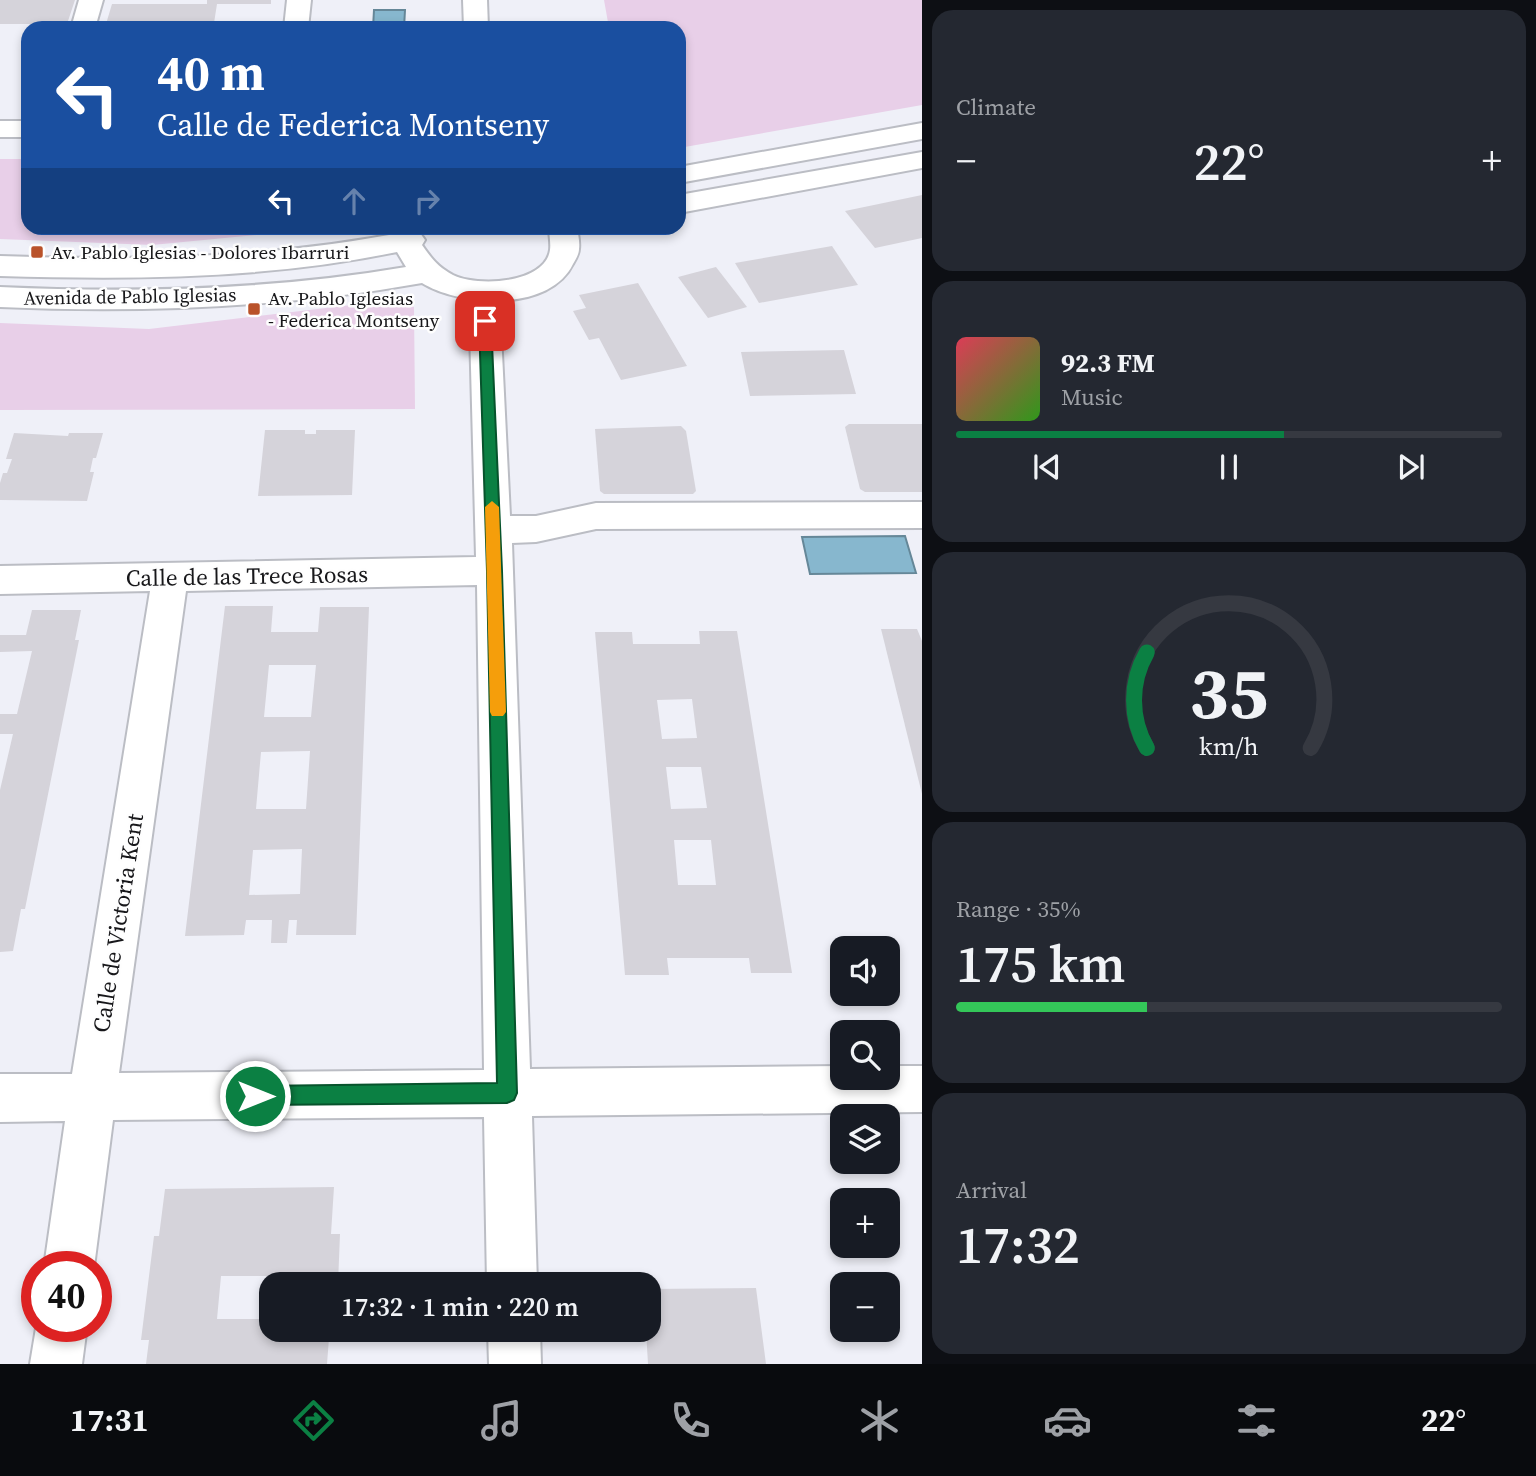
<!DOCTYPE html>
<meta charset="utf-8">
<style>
:root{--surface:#171b24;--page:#242831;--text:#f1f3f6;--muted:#9ea1a6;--line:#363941;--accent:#0b8043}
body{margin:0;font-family:"Source Serif 4",serif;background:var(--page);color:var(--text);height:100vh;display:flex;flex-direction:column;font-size:26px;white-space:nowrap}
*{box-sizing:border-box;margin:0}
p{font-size:23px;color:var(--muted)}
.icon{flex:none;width:38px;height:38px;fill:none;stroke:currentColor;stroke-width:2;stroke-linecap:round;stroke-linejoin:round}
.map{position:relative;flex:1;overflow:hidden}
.drawer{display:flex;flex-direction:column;gap:10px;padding:10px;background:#0d0f14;width:614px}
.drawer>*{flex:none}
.guide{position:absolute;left:21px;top:21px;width:665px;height:214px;border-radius:21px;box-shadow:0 4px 10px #0003;background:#1a4fa0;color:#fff;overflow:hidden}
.tools{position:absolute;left:830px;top:936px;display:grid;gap:14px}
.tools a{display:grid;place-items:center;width:70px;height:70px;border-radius:14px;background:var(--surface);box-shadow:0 4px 10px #0003;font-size:35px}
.speed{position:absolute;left:21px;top:1251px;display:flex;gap:14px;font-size:35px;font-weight:700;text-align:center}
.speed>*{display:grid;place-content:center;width:91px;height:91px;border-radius:50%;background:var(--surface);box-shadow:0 4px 10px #0003;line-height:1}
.speed .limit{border:10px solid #d22;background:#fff;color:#111}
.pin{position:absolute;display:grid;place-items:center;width:60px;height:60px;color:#fff;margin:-30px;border-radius:14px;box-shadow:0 4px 10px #0006}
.me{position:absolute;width:77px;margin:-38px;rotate:90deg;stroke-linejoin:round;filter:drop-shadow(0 0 5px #0008)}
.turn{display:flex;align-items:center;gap:24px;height:147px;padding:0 21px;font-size:32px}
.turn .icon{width:91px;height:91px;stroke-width:2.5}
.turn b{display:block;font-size:49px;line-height:60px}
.lanes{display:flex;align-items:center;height:66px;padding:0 21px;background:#0003;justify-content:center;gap:35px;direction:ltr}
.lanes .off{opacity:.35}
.big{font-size:52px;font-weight:600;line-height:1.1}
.drawer .tile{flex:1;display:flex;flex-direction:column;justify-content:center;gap:10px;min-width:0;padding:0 24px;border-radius:21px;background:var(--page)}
.drawer .dial{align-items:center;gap:0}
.dial svg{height:182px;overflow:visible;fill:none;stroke:var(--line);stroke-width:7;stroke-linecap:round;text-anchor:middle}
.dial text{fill:var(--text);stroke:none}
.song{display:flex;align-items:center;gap:21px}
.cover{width:84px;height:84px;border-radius:10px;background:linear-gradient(135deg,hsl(350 70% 55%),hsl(110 70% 35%))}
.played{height:7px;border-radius:4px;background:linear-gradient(90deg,var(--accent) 60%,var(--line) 60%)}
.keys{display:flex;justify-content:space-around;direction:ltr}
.heat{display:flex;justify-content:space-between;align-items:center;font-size:38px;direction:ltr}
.charge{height:10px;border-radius:5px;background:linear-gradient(90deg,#34c759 35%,var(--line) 0)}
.trip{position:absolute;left:259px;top:1272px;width:402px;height:70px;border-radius:21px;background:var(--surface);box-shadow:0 4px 10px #0003;font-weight:600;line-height:70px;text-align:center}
.menu{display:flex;height:112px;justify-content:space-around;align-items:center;background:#090b0e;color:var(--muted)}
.menu .icon{width:49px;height:49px}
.menu .on{color:var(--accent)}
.menu b{font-size:32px;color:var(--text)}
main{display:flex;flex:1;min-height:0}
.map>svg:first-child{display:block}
.green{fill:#e8cfe8}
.water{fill:#87b7ce;stroke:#658798;stroke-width:2}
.building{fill:#d5d3da;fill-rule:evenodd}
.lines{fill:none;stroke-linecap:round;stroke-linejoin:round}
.minor-casing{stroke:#bbbdc4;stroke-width:4}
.major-casing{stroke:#bbbdc4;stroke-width:4}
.minor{fill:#fff;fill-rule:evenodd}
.major{fill:#fff;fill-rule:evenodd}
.route{fill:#0b8043;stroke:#07532c;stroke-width:2}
.slow{fill:#f59e0b}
.poi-dot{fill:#b9522a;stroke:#fefefe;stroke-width:2.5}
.labels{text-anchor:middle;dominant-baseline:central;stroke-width:5;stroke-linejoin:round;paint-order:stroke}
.far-poi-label{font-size:19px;fill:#17171a;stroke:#fefefe;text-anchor:start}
.far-street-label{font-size:19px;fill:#17171a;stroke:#fefefe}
.street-label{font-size:23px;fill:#17171a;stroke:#fefefe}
</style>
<main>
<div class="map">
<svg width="922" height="1364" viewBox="0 0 922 1364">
<rect width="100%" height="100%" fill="#eff0f8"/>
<g class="green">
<polygon points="604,0 922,0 922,105 679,148 679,28 609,28"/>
<polygon points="0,159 28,159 28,228 330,228 152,245 0,239"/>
<polygon points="394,300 414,307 415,409 0,410 0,323 149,329"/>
</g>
<g class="water">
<polygon points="374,10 405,10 404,28 373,28"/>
<polygon points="905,536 916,573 810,574 802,537"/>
</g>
<g class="building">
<polygon points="0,0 75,0 67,24 0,24"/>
<polygon points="207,0 271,0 271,4 217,4 214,23 276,23 275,28 202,28 203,23 106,24 112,4 207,4"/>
<polygon points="922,195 922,238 875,248 845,211"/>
<polygon points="832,246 858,285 759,303 735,263"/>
<polygon points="716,267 747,307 708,318 678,277"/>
<polygon points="638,283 687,366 621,380 599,338 589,340 573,311 586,308 579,295"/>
<polygon points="844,350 856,394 750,396 741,352"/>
<polygon points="849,424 922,424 922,492 865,492 860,489 845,427"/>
<polygon points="681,426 686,431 696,491 693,494 604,494 600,491 595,429"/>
<polygon points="265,430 305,430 305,434 316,434 316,430 355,430 352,495 258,496"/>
<polygon points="14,433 68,436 69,433 103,433 96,458 93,458 90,472 94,472 87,501 0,500 0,483 3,473 7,473 12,459 6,459"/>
<path d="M225 606H273L271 632H318L320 607H369L356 935H296L297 920H289L287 943H271L272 920H246L244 935 185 936ZM269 665H316L311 717H264ZM310 751 306 809H256L261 752ZM302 849 300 894 249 895 253 850Z"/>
<polygon points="32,610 81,610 75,640 79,640 25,909 21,909 13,951 0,952 0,790 13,734 0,734 0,714 17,714 32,651 0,652 0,635 26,635"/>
<polygon points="881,629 917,629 922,641 922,794"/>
<path d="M699 631H737L792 973H751L749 958H667L669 975H625L595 632H632L633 644H700ZM692 699 697 738 662 739 657 700ZM666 767H701L707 808 671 809ZM674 840H711L716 885H678Z"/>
<path d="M334 1187 331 1234H340L338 1284H271V1330H336V1338H329L327 1364H146L149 1340H141L154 1236H159L165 1189ZM221 1276H266L263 1319H217Z"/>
<polygon points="756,1288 766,1364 648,1364 646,1330 649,1330 649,1289"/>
</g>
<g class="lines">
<g class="minor-casing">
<g id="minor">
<polygon points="79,0 103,0 95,28 71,28"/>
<polygon points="287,0 311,0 308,28 284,28"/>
<polygon points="463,0 487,0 488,28 464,28"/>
<rect x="0" y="121" width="28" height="16"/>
<path d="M484 282 495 285 499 292 510 516H536L596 503 922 502V528L596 529 536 542 512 543 530 1069 842 1066V1078H887V1066H922V1112L532 1116 537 1284H487L484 1117 113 1120 94 1267H44L65 1121 0 1122V1074H72L150 591 0 594V566L476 557 469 292 473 285ZM477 585 484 1070 119 1073 186 591Z"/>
<polygon points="37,1322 37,1326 87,1326 82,1364 30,1364"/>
<polygon points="488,1330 540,1330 541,1364 489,1364"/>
</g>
</g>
<g class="major-casing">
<g id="major">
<polygon points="922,123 922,139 679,183 679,167"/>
<polygon points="922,152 922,168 679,213 679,195"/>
<path d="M549 228H577C578 234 580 242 579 249 579 254 576 259 573 264 550 312 461 307 422 283 282 308 142 313 0 307V287C136 293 271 290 406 267L397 252C266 279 133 280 0 276V256C138 261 274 258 410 231L420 233 425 240 422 245C431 258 438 267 453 275 477 287 545 284 550 250 551 243 549 234 549 228Z"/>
</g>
</g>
<use href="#minor" class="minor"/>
<use href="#major" class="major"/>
</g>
<polygon class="route" points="485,317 491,321 502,571 517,1093 514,1100 507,1103 255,1105 248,1103 246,1096 248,1089 255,1086 497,1083 487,571 479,321"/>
<polygon class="slow" points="492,501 499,507 506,712 503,716 492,716 490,712 485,507"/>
<g class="poi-dot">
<rect x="30" y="245" width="14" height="14" rx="3.5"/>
<rect x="247" y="302" width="14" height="14" rx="3.5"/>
</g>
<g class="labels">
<g class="far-poi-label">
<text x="51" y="252">Av. Pablo Iglesias - Dolores Ibarruri</text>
<text x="268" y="298">Av. Pablo Iglesias<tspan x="268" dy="22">- Federica Montseny</tspan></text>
</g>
<g class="far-street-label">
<text transform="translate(130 296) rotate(-1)">Avenida de Pablo Iglesias</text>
</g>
<g class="street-label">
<text transform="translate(247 576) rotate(-1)">Calle de las Trece Rosas</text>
<text transform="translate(118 923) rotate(-81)">Calle de Victoria Kent</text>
</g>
</g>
</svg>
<div class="tools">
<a><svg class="icon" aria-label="sound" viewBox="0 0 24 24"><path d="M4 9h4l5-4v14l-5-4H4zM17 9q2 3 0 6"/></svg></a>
<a><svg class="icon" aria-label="search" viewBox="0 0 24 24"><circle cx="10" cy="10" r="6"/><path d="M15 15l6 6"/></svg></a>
<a><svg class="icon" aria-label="layers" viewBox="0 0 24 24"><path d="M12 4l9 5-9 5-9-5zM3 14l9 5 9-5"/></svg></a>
<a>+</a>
<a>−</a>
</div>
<div class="speed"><div class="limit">40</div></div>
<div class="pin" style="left:485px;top:321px;background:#d93025"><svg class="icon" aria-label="arrive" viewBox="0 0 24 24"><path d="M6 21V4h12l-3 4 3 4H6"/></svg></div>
<svg class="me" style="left:255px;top:1096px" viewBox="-20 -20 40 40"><circle r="17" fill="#0b8043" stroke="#fff" stroke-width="3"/><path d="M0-11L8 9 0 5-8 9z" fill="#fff"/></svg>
<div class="trip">17:32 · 1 min · 220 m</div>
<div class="guide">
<div class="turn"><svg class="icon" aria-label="left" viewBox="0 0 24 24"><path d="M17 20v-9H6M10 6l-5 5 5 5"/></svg><div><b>40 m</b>Calle de Federica Montseny</div></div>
<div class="lanes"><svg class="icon" aria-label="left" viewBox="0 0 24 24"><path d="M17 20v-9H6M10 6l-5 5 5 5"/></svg><svg class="icon off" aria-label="ahead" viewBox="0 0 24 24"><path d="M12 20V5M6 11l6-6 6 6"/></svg><svg class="icon off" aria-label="right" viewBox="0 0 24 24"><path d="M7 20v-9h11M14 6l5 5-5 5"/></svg></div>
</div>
</div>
<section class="drawer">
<div class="tile"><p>Climate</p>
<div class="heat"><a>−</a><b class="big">22°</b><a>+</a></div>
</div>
<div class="tile">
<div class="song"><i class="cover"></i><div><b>92.3 FM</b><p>Music</p></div></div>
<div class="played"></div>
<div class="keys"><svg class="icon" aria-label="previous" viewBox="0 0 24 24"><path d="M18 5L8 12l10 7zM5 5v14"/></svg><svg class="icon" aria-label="pause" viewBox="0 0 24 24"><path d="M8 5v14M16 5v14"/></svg><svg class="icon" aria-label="next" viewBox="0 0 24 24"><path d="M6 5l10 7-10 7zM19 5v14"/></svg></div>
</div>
<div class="tile dial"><svg viewBox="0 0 100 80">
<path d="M14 69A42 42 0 1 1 86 69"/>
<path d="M14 69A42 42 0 0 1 14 27" stroke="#0b8043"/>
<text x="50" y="56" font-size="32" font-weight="700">35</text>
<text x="50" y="72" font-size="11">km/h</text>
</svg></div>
<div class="tile"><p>Range · 35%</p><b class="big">175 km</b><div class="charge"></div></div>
<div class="tile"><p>Arrival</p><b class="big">17:32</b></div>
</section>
</main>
<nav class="menu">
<b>17:31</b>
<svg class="icon on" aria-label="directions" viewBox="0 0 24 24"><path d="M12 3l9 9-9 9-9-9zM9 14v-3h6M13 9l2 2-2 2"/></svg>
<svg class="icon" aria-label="music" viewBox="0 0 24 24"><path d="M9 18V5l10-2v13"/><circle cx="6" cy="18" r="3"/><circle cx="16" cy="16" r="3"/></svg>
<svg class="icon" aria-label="phone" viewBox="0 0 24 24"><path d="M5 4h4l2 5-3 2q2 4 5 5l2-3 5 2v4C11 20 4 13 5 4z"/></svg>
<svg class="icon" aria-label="climate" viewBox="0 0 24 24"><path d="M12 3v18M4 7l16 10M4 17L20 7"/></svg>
<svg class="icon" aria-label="car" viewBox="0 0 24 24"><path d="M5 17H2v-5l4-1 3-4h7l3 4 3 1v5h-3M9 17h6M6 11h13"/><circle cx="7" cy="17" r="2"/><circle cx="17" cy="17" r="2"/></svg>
<svg class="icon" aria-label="filters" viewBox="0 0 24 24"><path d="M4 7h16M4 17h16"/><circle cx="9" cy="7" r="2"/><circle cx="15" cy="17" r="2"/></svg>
<b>22°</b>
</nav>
